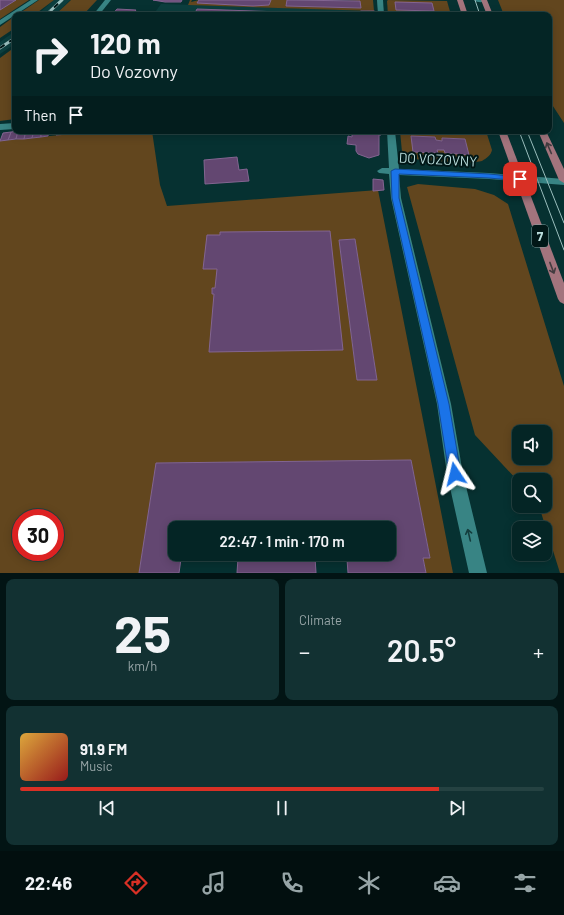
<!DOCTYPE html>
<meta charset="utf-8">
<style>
:root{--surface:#042525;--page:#123132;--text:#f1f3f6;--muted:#97a5a7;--line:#254242;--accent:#d93025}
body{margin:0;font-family:Barlow,sans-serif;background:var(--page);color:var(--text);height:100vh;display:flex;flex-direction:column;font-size:15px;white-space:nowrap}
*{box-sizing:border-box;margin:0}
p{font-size:13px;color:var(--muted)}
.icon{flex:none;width:22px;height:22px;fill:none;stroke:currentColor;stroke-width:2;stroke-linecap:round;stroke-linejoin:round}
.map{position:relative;height:573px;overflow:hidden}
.drawer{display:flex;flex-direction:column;gap:6px;padding:6px;background:#021414;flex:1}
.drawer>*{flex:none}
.top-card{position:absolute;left:12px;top:12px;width:540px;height:122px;border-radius:8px;box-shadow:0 2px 10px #0003,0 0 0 1px var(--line);background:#042525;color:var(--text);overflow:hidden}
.controls{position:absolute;left:512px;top:425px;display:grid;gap:8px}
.controls a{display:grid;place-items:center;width:40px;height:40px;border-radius:8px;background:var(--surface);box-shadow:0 2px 10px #0003,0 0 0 1px var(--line);font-size:20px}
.speed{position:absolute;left:12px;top:509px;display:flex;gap:8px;font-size:20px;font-weight:700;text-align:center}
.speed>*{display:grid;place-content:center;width:52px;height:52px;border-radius:50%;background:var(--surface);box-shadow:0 2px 10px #0003,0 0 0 1px var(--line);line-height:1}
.speed .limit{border:6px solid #d22;background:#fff;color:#111}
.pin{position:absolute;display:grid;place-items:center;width:34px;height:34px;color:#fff;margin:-17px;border-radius:8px;box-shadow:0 2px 6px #0006}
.me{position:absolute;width:44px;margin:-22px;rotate:350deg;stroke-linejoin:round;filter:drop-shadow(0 0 3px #0008)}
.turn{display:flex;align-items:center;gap:14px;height:84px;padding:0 12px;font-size:18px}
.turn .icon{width:52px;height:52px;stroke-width:2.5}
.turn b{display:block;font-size:28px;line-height:34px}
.then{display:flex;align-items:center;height:38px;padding:0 12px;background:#0003;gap:8px;font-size:15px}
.big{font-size:30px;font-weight:600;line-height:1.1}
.drawer .card{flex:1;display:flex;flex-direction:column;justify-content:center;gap:6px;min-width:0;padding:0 14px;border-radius:8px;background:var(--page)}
.drawer .dial{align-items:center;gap:0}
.dial b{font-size:52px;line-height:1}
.song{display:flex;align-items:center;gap:12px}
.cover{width:48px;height:48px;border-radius:6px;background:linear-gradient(135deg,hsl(40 70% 55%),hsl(0 70% 35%))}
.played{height:4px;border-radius:2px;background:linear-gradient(90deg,var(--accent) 80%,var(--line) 80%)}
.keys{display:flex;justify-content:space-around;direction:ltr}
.heat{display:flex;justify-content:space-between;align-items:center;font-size:22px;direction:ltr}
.drawer .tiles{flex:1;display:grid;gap:6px;grid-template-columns:1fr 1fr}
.card:last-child{grid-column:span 2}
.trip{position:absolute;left:168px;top:521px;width:228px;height:40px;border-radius:8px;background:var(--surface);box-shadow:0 2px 10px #0003,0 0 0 1px var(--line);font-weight:600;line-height:40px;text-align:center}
.dock{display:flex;height:64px;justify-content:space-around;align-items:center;background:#020f0f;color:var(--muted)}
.dock .icon{width:28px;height:28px}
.dock .current{color:var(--accent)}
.dock b{font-size:18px;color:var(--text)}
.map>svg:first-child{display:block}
.built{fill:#0c3e3e}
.green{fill:#62461e;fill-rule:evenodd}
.building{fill:#634771;stroke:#836591;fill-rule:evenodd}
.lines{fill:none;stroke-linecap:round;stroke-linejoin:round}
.minor{fill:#388484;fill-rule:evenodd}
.major{fill:#a3747d;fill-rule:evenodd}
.tram{stroke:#9bbfbe;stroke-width:1}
.rail-casing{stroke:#9bbfbe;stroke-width:3}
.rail{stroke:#011717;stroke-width:2;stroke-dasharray:5.5;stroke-linecap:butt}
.oneway{stroke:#423c40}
.oneway2{stroke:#143d3d}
.route{fill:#1a73e8;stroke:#114b97}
.labels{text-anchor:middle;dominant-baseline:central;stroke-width:4;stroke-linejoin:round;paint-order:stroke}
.shield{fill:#011717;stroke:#83a2a2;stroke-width:1}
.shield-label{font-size:13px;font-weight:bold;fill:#bbdedd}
.street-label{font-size:14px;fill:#bbdedd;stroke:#011717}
</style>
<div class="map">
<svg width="564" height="573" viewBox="0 0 564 573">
<rect width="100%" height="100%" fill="#063131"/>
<g class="built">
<polygon points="54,0 70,0 55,15 37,15"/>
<polygon points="161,4 374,11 374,15 153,15"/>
<polygon points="15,31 15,44 0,54 0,42"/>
</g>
<g class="green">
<polygon points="16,0 29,0 0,19 0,10"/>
<polygon points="39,0 54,0 34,15 17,15"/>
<polygon points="71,0 97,0 83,15 55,15"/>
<polygon points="190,0 192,0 191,2 199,0 198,2 213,4 269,5 271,0 287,0 286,6 360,8 360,1 345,0 373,0 374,11 188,5"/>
<polygon points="388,0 447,1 451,15 388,15 387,1"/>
<polygon points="498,0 564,0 564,123 549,100 549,15 504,15"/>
<polygon points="15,16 15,28 0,38 0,27"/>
<polygon points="15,47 15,119 0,121 0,58"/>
<path d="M100 131H152L160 185 167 206 378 190 453 573H426L423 558 430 557 411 460 157 463 139 573H0V141ZM355 239 377 380H357L339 240ZM21 518H55V552H21Z"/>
<path d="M400 131H486L492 150C491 155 487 158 482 161 472 164 422 161 410 158L403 155 402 152ZM442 138 465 139 469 155 445 153 444 150H437V153L413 152 436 140 442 141Z"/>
<path d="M418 184 475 189 494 195 508 204 564 386V573H560L539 506H545V480H519V482L475 435 407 187ZM519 432H545V458H519Z"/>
</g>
<g class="building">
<polygon points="0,0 16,0 0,10"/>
<polygon points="153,0 182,0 181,2 165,2"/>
<polygon points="199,0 271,0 269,5 253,6 197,3"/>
<polygon points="287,0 360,1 361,8 286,6"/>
<polygon points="395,2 432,3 434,11 396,10"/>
<polygon points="117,9 136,10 132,15 112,15"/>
<polygon points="197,9 337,14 361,15 194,15"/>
<rect x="361" y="11" width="13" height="4"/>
<polygon points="18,131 16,139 8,140 11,132"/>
<polygon points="18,131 26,131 24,139 16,139"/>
<polygon points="26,131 34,131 32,138 24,139"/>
<polygon points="34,131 41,131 41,137 32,138"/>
<polygon points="41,131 49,131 48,136 41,137"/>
<polygon points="57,131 80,131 80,133 56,135"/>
<polygon points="352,131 381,131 381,135 379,135 379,155 369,158 358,154 356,151 356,145 347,144 348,136 352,137"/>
<polygon points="11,132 8,140 0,141 3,133"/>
<polygon points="411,136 435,137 436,140 442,141 442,138 465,139 469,155 445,153 444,150 437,150 438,153 413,152"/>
<polygon points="237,157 239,170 247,169 249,181 205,184 204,160"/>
<polygon points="373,179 383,180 384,190 373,191"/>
<polygon points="330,231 343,350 209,352 214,294 212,294 212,288 215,288 217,269 203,269 207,235 220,235 220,232"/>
<polygon points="355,239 377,380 357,380 339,240"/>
<path d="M411 460 430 558H423L426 573H348L347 559 315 557 316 573H237L238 558 189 559 188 561 181 559 179 573H139L156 463ZM175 528H389V554H175Z"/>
</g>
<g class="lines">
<g class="minor">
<polygon points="31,0 38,0 0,25 0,20"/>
<polygon points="105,0 111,0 99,15 93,15"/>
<polygon points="377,0 383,0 384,15 378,15"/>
<path d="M474 0H487C484 3 477 3 474 0Z"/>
<polygon points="15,123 15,129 0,130 0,124"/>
<polygon points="387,131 395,131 399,169 489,173 564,179 564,185 489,179 399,175 401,198 451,404 463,474 487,573 469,573 447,474 437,404 391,198 389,174 379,173 377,171 382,168 389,168"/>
</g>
<g class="major">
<polygon points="457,0 463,0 468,15 462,15"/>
<polygon points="481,0 487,0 493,15 487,15"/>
<polygon points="498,131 506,131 564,283 564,304 560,302 558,299"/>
<polygon points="538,131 546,131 564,169 564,183 559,180"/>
</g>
<g class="tram">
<polyline points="475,0 480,15"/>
<polyline points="519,131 564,250"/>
<polyline points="527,131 564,223"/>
</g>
<g class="rail-casing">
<g id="rail">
<polyline points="46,15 62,0"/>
<polyline points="0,48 15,38"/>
</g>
</g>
<use href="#rail" class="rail"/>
</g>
<defs><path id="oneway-shaft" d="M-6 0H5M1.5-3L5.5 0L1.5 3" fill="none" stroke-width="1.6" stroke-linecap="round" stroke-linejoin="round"/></defs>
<g class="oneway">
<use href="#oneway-shaft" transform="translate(549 148) rotate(-113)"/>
<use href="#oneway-shaft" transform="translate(552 268) rotate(69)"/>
</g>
<use class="oneway2" href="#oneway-shaft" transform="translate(469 535) rotate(-103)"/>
<polygon class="route" points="395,169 489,174 520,177 524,179 520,181 489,178 399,174 399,198 449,404 461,474 460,478 455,479 451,478 449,474 438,404 392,198 391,171"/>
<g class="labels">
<rect class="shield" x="532" y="225" width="16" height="22" rx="3"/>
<g class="shield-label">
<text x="540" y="236">7</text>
</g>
<g class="street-label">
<text transform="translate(438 159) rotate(3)">DO VOZOVNY</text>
</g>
</g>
</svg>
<div class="controls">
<a><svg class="icon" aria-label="sound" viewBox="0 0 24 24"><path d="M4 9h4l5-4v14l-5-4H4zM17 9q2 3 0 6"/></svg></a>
<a><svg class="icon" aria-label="search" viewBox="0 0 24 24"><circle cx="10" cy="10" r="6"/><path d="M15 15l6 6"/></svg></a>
<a><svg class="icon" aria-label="layers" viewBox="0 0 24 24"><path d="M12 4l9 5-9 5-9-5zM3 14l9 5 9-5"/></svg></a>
</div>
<div class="speed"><div class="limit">30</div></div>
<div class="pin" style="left:520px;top:179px;background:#d93025"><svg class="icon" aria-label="arrive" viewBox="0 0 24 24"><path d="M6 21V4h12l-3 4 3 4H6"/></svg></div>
<svg class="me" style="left:455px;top:474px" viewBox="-20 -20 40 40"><path d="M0-17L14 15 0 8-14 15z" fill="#1a73e8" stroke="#fff" stroke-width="4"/></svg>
<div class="trip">22:47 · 1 min · 170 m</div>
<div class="top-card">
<div class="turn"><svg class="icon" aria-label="right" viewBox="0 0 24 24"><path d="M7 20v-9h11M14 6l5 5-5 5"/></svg><div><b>120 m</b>Do Vozovny</div></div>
<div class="then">Then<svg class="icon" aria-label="arrive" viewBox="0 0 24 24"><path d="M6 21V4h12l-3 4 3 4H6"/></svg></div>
</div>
</div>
<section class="drawer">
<div class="tiles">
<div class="card dial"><b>25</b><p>km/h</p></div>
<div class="card"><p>Climate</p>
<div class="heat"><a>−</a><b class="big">20.5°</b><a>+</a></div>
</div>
<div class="card">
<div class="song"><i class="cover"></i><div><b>91.9 FM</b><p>Music</p></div></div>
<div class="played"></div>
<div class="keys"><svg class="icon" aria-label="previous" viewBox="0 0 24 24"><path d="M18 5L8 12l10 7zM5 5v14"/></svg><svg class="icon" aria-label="pause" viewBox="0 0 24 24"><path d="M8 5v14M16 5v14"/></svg><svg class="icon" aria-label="next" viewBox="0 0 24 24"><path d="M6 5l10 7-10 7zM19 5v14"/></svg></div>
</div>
</div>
</section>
<nav class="dock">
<b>22:46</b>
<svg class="icon current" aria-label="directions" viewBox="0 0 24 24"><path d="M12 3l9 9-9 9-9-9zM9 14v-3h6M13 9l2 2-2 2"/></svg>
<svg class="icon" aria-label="music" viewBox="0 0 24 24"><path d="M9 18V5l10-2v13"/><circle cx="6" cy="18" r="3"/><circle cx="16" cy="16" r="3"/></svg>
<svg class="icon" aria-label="phone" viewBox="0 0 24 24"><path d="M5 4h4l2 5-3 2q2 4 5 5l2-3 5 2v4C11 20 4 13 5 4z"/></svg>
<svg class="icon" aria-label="climate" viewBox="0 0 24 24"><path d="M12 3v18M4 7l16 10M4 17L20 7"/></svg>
<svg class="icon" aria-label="car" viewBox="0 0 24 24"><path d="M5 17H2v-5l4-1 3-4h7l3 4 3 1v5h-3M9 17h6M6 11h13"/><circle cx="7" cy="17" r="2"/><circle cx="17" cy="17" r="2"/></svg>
<svg class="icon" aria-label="filters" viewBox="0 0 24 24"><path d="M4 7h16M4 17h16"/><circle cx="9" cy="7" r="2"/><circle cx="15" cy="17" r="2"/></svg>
</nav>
